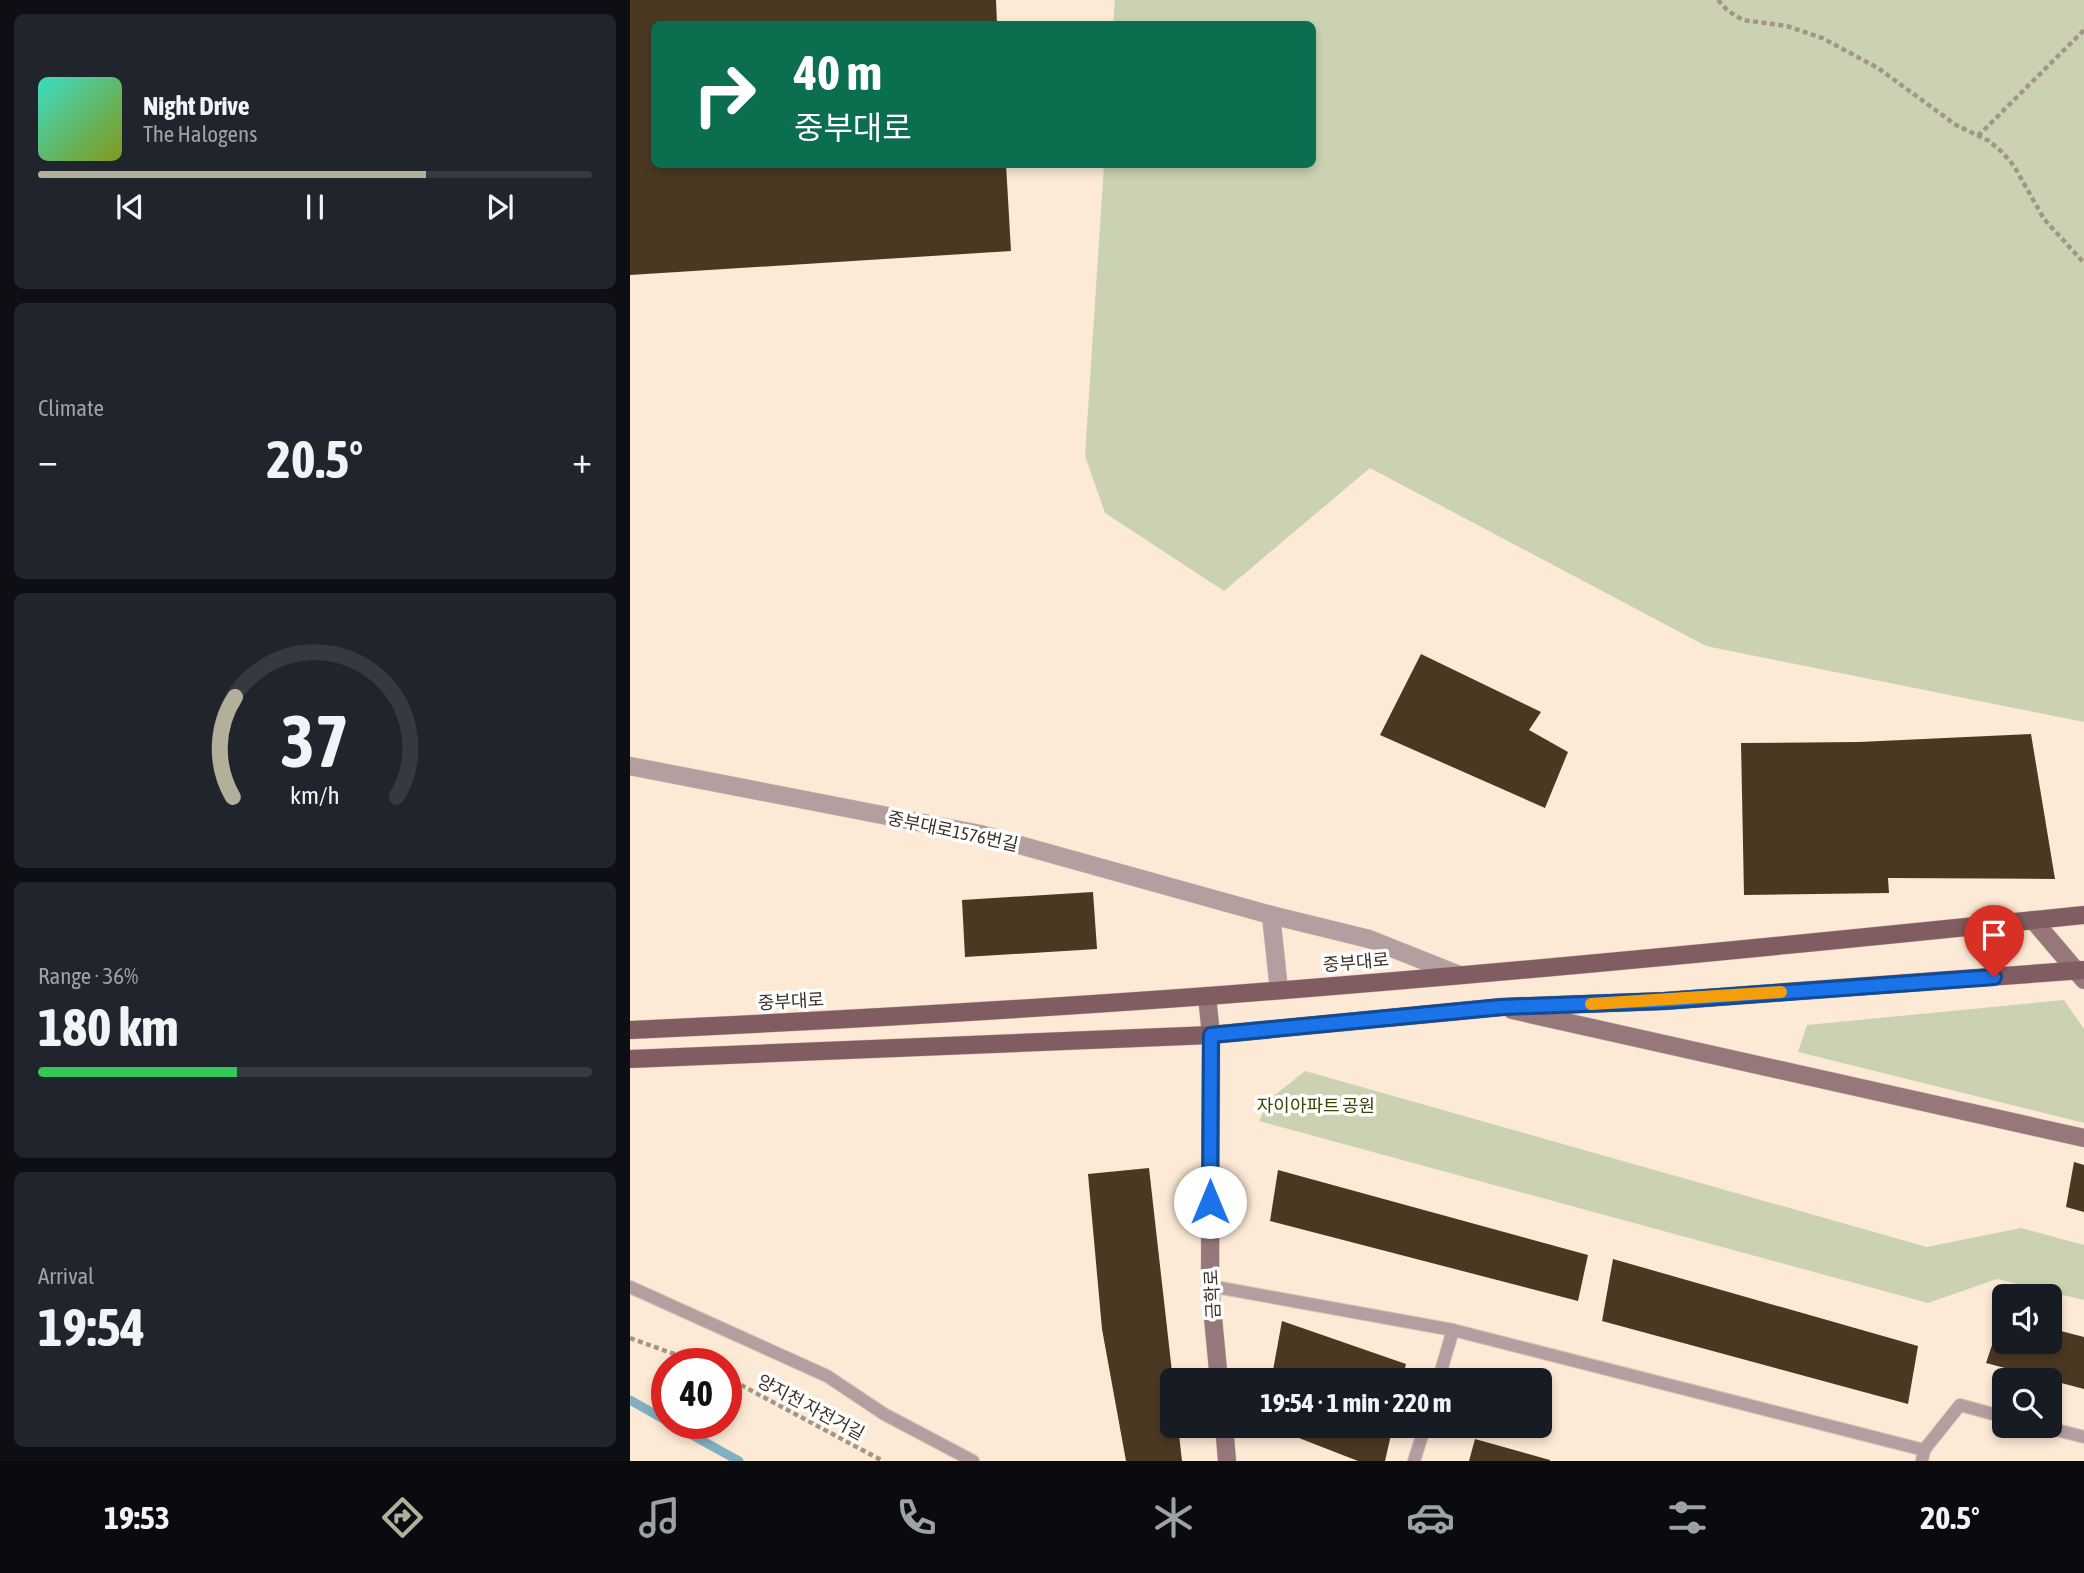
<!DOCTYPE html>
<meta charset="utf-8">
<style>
:root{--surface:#171b24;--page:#20242c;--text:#f1f3f6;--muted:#9ea1a6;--line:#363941;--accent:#b2af9a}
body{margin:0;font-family:"Asap Condensed","Noto Sans KR",sans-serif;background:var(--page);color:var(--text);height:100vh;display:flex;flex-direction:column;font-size:26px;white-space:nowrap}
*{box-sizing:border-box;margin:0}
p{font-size:23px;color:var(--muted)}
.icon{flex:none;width:38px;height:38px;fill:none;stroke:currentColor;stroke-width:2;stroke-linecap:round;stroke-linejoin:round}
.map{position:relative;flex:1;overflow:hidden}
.sheet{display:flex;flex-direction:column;gap:14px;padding:14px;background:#0d0f14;width:630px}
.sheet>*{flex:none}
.guide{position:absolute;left:21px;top:21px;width:665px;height:147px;border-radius:10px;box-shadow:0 4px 10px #0003;background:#0b6e4f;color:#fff;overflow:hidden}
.controls{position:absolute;left:1362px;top:1284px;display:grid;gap:14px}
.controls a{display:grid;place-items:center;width:70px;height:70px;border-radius:10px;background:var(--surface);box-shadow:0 4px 10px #0003;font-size:35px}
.speed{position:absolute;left:21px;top:1348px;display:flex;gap:14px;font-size:35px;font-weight:700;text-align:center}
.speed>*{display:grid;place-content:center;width:91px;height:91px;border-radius:50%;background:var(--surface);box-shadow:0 4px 10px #0003;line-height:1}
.speed .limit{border:10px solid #d22;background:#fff;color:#111}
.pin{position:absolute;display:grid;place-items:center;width:60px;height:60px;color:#fff;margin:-72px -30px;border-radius:50% 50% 50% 0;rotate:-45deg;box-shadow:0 0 7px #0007}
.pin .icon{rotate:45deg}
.me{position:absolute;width:77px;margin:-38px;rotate:0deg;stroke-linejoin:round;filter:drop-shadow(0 0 5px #0008)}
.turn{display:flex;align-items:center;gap:24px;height:147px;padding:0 28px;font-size:32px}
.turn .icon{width:91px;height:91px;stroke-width:2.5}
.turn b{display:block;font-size:49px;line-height:60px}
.big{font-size:52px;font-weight:700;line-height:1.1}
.sheet .card{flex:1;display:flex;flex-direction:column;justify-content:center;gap:10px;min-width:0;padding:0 24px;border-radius:10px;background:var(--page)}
.sheet .dial{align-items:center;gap:0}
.dial svg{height:182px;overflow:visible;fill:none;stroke:var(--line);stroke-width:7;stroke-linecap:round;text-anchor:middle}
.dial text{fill:var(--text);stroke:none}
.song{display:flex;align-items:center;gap:21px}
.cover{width:84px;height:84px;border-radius:10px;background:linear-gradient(135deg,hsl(170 70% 55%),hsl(70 70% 35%))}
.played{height:7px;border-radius:4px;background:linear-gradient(90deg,var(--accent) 70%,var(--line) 70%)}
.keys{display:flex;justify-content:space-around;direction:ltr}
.heat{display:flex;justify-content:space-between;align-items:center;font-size:38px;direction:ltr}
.charge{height:10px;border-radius:5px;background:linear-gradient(90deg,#34c759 36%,var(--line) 0)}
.trip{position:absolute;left:530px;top:1368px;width:392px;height:70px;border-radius:10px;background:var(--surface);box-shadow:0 4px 10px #0003;font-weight:700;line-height:70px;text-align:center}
.menu{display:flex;height:112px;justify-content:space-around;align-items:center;background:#090b0e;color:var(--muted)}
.menu .icon{width:49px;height:49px}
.menu .current{color:var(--accent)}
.menu b{font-size:32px;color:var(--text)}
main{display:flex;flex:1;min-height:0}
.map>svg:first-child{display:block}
.green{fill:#cad2b3}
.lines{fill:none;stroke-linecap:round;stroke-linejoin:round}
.stream{stroke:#81b1c1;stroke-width:9}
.building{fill:#4a3823}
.lane-casing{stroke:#d6c5b3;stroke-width:14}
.street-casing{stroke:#d6c5b3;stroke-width:19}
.secondary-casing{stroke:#d6c5b3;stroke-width:19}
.primary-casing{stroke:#d6c5b3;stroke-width:19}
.path{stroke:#a49586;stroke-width:4.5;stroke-dasharray:5 3.5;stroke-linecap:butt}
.lane{stroke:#b39ea0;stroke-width:12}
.street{stroke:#b39ea0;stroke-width:18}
.secondary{stroke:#96787b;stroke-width:18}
.primary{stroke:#815d61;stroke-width:18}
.route-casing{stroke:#114b97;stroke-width:18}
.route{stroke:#1a73e8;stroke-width:12}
.slow{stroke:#f59e0b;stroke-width:12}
.labels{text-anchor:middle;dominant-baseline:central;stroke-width:7;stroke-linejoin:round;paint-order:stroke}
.street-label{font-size:18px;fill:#3a3127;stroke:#fff}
.park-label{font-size:18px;fill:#394401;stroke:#fff}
</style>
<main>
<section class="sheet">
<div class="card">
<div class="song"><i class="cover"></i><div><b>Night Drive</b><p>The Halogens</p></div></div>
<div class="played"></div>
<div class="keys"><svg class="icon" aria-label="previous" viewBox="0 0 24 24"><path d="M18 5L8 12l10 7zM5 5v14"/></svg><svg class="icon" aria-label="pause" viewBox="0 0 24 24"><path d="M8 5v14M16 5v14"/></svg><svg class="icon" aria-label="next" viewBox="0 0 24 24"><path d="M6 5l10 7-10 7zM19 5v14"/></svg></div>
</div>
<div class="card"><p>Climate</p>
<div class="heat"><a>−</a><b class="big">20.5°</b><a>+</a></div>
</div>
<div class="card dial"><svg viewBox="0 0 100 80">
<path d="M14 69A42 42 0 1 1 86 69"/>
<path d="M14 69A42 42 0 0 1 15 25" stroke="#b2af9a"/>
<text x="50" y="56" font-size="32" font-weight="700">37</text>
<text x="50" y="72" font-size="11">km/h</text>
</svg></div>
<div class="card"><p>Range · 36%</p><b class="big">180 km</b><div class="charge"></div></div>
<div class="card"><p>Arrival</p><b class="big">19:54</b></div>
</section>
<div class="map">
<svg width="1454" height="1461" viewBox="0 0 1454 1461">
<rect width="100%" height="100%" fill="#fdead6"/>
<g class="green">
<polygon points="485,0 1454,0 1454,722 1076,646 740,468 594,591 475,513 455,456 474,165 682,164 682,24 483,24"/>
<polygon points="1434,1000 1454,1029 1454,1123 1168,1052 1177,1025"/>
<polygon points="675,1071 1297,1247 1391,1228 1454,1245 1454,1300 1367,1279 1298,1303 629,1121 640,1099"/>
</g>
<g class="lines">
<g class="stream">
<polyline points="0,1400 37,1421"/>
<polyline points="40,1423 109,1461"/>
</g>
</g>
<g class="building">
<polygon points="0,0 366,0 367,24 24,24 24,164 376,164 381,251 0,275"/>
<polygon points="791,654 911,712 899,730 938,752 915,808 750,735"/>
<polygon points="1401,734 1425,879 1258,878 1259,893 1114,895 1111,743 1229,742"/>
<polygon points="463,892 467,949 335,957 332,900"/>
<polygon points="1444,1162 1454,1165 1454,1212 1436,1207"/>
<polygon points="519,1168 543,1381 542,1426 548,1426 552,1461 496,1461 472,1329 458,1174"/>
<polygon points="648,1170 958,1255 948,1301 640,1221"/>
<polygon points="983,1259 1288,1346 1278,1404 972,1321"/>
<polygon points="1373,1312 1374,1342 1419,1342 1419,1328 1454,1337 1454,1389 1356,1363"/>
<polygon points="652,1321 776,1364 772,1381 641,1381"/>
<polygon points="638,1426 763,1426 755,1461 728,1461"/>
<polygon points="845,1439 920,1460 920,1461 839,1461"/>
</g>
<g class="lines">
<g class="lane-casing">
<g id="lane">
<polyline points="580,1286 823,1330 1294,1450 1292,1461"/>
<polyline points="0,1287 197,1376 254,1414 343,1461"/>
<polyline points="808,1381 823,1330"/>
<polyline points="1411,1426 1454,1437"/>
<polyline points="1294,1450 1330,1405 1374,1417"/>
<polyline points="784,1461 795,1426"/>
</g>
</g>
<g class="street-casing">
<g id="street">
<polyline points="0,766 350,834 641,915 739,939 827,974"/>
<polyline points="641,915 649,990"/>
</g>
</g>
<g class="secondary-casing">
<g id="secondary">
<polyline points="1403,920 1454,980"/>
<polyline points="577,996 581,1035 580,1286 589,1381"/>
<polyline points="882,1010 1454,1138"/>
<polyline points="594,1426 597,1461"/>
</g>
</g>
<g class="primary-casing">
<g id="primary">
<path d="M0 1030C193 1021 386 1010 578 996 870 974 1162 945 1454 915"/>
<polyline points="0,1059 581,1035 872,1007 1034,1001 1454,970"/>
</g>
</g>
<g class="path">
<polyline points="1088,0 1098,11 1113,20 1157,26 1192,38 1248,68 1326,125 1359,141 1372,152 1384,166 1414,219 1454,263"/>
<polyline points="1348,136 1454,30"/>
<polyline points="0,1338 69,1363"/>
<polyline points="96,1377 253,1461"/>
</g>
<use href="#lane" class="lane"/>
<use href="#street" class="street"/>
<use href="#secondary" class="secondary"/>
<use href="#primary" class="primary"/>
</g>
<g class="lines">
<g class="route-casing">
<polyline id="route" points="580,1202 581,1035 872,1007 1034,1001 1364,977"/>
</g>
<use href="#route" class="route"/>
<polyline class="slow" points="961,1004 1151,992"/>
</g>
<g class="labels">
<g class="street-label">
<text transform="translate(323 831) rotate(12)">중부대로1576번길</text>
<text transform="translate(726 962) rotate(-5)">중부대로</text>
<text transform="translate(161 1001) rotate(-3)">중부대로</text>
<text transform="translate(582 1294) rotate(-93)">금학로</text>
<text transform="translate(181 1407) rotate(28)">양지천 자전거길</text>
</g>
<g class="park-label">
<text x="686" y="1105">자이아파트 공원</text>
</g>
</g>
</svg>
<div class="controls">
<a><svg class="icon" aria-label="sound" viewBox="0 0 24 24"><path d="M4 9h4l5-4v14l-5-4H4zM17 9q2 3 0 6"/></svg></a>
<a><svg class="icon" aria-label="search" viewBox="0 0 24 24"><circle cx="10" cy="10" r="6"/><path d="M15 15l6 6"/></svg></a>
</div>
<div class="speed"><div class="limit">40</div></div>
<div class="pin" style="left:1364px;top:977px;background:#d93025"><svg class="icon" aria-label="arrive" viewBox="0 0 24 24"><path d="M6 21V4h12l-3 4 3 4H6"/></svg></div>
<svg class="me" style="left:580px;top:1202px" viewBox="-20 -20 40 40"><circle r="19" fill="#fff"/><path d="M0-13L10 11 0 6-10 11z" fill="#1a73e8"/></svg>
<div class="trip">19:54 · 1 min · 220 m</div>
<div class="guide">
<div class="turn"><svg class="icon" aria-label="right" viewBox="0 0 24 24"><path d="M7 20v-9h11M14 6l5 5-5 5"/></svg><div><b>40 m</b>중부대로</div></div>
</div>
</div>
</main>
<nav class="menu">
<b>19:53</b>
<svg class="icon current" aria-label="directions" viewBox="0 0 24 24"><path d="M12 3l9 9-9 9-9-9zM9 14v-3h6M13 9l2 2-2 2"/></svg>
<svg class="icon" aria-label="music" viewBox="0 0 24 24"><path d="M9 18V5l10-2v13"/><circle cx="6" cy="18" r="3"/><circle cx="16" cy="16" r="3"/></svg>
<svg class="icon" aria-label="phone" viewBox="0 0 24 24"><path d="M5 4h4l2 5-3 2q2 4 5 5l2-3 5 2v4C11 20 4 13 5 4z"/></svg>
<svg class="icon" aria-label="climate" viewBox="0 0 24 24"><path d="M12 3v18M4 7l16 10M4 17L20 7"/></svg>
<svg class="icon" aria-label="car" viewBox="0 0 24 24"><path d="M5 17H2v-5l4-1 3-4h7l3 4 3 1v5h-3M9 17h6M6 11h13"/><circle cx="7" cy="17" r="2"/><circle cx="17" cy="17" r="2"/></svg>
<svg class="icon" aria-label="filters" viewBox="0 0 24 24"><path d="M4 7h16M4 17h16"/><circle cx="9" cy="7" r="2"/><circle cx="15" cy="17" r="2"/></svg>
<b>20.5°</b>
</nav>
